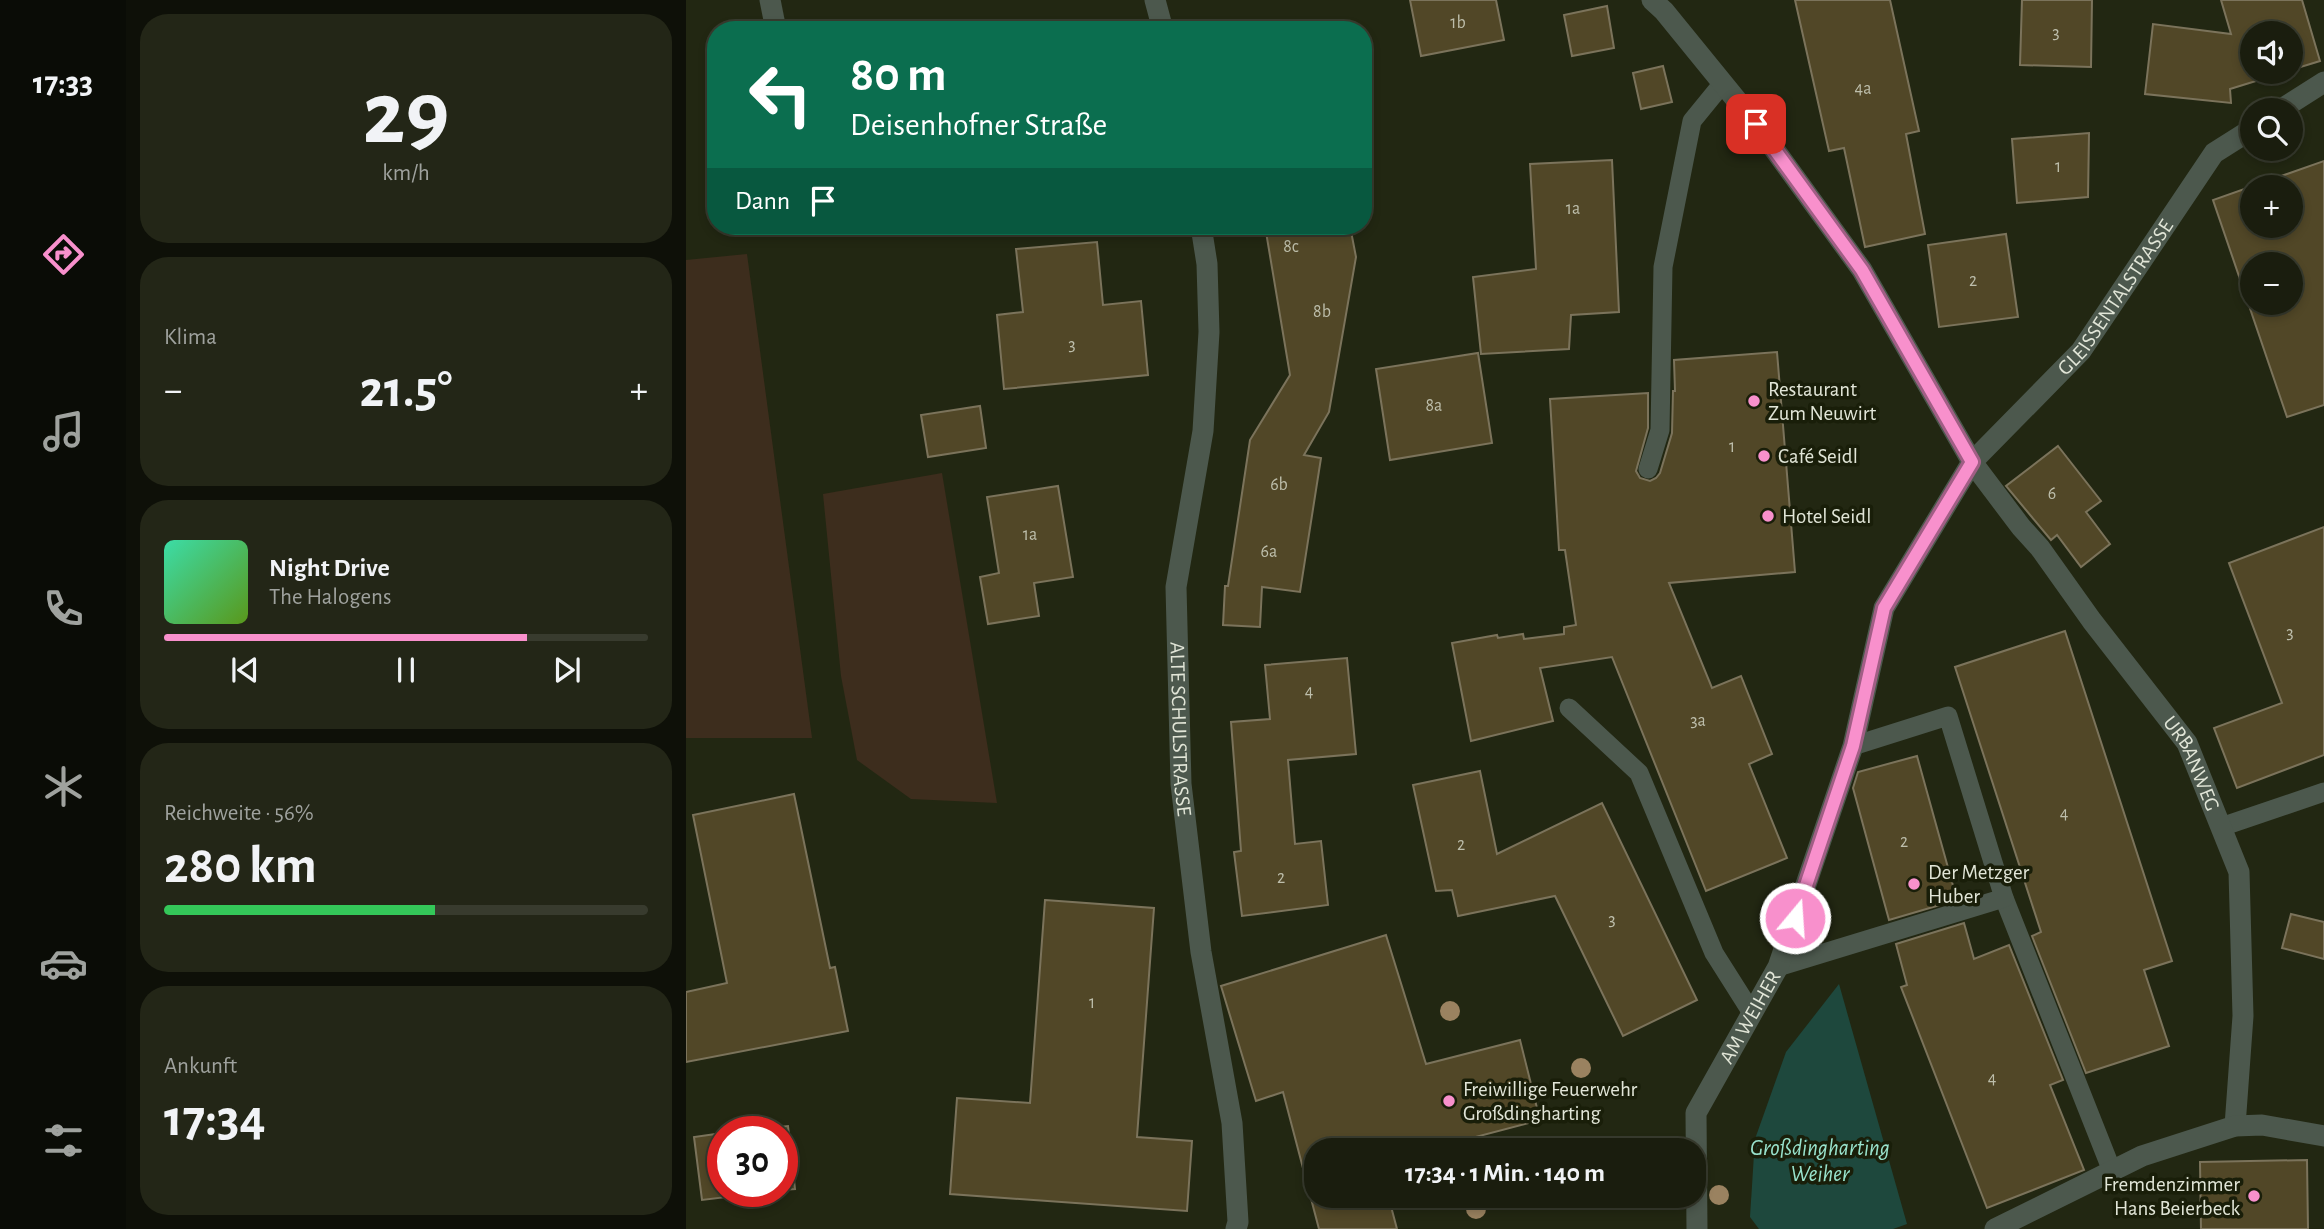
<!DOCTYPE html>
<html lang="de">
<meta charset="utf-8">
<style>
:root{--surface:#1a1d0e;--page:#232617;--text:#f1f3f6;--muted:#9fa29e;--line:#383b2e;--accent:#f890cc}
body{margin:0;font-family:"Alegreya Sans",sans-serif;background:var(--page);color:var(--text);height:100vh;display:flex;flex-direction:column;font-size:26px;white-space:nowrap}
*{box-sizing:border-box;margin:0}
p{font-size:23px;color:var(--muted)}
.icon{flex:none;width:38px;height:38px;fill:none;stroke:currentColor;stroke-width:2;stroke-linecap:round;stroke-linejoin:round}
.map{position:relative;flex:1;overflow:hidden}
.sheet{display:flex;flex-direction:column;gap:14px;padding:14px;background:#0e1008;width:560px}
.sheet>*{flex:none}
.top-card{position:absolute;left:21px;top:21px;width:665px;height:214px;border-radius:28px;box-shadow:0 4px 10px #0003,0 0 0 2px var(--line);background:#0b6e4f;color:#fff;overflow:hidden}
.controls{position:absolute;left:1554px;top:21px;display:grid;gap:14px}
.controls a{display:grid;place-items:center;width:63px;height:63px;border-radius:50%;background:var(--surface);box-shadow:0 4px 10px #0003,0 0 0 2px var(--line);font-size:35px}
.speed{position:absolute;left:21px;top:1116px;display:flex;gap:14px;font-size:35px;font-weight:700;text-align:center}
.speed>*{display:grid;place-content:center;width:91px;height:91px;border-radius:50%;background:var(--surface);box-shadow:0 4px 10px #0003,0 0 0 2px var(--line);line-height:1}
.speed .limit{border:10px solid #d22;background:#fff;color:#111}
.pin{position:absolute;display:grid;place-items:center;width:60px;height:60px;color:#fff;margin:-30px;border-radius:14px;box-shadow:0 4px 10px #0006}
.me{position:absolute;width:77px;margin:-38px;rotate:18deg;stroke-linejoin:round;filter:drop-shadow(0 0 5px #0008)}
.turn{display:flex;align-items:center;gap:24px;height:147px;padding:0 28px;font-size:32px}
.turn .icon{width:91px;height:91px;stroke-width:2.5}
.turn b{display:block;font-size:49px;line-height:60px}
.then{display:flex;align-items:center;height:66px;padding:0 28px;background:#0003;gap:14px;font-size:26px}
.big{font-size:52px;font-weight:600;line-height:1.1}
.sheet .widget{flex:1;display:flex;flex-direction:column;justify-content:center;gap:10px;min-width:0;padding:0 24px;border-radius:28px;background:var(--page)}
.sheet .dial{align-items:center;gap:0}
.dial b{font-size:91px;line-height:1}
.song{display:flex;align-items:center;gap:21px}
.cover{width:84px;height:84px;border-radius:10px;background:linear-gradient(135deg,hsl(160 70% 55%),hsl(90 70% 35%))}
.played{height:7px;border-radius:4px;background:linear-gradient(90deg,var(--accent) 75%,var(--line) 75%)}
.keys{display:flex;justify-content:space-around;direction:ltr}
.heat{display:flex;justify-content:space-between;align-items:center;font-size:38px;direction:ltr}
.charge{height:10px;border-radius:5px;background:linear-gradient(90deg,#34c759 56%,var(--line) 0)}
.trip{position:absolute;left:618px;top:1138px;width:402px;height:70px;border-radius:28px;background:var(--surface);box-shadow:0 4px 10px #0003,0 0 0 2px var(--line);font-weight:600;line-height:70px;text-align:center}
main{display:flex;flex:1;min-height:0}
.tab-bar{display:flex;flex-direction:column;width:126px;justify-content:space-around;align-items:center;background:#0a0c06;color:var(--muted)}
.tab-bar .icon{width:49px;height:49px}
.tab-bar .selected{color:var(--accent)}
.tab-bar b{font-size:32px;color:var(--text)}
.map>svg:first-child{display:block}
.green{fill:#3d2d1d}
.water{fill:#1e483d}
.building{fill:#514727;stroke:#7b735b;stroke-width:2;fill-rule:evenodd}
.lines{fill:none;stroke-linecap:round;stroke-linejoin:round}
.service{stroke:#4c584d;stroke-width:19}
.minor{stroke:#4c584d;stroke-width:21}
.tree{fill:#9a8260}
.route-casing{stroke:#a15e85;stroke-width:18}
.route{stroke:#f890cc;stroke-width:12}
.poi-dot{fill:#f890cc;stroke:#191e09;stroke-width:2.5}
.labels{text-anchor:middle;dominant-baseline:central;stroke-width:7;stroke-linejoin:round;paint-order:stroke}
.number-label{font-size:18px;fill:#bdbeab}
.street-label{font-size:21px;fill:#e1e5d7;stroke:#191e09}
.poi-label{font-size:21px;fill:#e1e5d7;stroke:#191e09;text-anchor:start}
.water-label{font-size:23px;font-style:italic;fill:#99e3cd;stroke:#191e09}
</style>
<main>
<nav class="tab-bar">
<b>17:33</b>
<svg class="icon selected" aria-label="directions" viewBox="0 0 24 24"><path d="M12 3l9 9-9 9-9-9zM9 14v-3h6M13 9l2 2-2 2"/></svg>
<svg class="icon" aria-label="music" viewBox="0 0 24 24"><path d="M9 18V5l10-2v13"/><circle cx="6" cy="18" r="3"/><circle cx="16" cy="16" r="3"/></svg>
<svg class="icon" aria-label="phone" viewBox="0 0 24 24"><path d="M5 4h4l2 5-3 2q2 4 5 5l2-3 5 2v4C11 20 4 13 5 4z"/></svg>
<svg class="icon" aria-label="climate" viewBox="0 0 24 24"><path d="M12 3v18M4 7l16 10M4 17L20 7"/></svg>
<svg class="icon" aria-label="car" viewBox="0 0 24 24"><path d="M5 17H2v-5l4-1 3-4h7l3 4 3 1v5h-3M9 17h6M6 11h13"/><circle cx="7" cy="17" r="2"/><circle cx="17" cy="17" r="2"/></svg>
<svg class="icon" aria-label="filters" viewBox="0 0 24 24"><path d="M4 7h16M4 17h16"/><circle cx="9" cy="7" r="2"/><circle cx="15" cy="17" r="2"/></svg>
</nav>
<section class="sheet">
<div class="widget dial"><b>29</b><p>km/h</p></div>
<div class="widget"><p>Klima</p>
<div class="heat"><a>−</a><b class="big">21.5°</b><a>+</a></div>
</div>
<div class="widget">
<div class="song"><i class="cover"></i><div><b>Night Drive</b><p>The Halogens</p></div></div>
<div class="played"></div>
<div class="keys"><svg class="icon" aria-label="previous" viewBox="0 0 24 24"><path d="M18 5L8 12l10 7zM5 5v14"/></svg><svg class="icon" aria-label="pause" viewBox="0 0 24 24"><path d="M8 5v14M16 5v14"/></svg><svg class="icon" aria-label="next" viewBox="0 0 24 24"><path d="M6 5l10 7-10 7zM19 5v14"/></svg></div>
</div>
<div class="widget"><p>Reichweite · 56%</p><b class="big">280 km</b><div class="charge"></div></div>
<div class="widget"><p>Ankunft</p><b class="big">17:34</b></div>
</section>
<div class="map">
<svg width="1638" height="1229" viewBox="0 0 1638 1229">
<rect width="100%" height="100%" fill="#222712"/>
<g class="green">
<polygon points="61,254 126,738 0,738 0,260"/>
<polygon points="256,473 311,803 225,799 171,760 155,676 137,494"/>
</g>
<polygon class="water" points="1153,984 1221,1224 1207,1229 1073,1229 1064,1217 1069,1139 1100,1052"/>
<g class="building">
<polygon points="724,0 810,0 818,40 735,56"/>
<polygon points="1109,0 1204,0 1233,131 1220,134 1239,234 1179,247 1158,148 1143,151"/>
<polygon points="1336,0 1406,0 1405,67 1334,65"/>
<polygon points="1535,0 1616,0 1634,61 1605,70 1605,33 1566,33 1566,72 1599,72 1544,89 1545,103 1459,94 1467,24 1545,34"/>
<polygon points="921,6 928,48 886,56 878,15"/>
<polygon points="977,66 986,102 955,109 947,73"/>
<polygon points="1403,133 1402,197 1331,203 1326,139"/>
<polygon points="926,160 933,312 885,315 883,349 795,354 787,277 850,269 844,164"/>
<path d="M1638 161V405L1601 417 1527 200ZM1566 187H1605V226H1566ZM1566 264H1605V303H1566Z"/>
<polygon points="579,226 664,226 670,257 643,412 618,455 635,458 614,592 576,587 574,627 537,625 539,586 542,586 564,440 604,375"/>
<polygon points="1320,234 1332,317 1253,327 1242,245"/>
<polygon points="411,242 417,305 455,301 462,375 318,389 311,315 337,312 330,249"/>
<polygon points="1091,352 1109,572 983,583 1026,688 1055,676 1086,754 1063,764 1101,858 1020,891 926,657 854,668 867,721 785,741 766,643 811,635 812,638 837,634 838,639 878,634 878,627 890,625 879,550 873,550 864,399 962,393 962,428 950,471 954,478 964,481 970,478 974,473 986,433 987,391 989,391 988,360"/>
<polygon points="792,353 806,443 704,460 690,369"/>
<polygon points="294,406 300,448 242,457 235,415"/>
<polygon points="1372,446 1415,501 1400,512 1424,544 1395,567 1371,535 1365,540 1320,486"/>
<polygon points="372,486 387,577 348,583 353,616 302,624 294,577 313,573 301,497"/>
<polygon points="1638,527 1638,755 1551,788 1528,728 1596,703 1543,563"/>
<polygon points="1379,631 1486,961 1458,970 1483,1046 1400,1073 1346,936 1355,932 1269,667"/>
<polygon points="661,658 670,754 602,760 609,844 635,841 642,905 556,916 548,852 555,851 545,722 584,719 579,665"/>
<polygon points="1231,756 1271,900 1203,920 1167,788 1172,772"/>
<polygon points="794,771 811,854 916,803 1011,1000 937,1036 869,896 772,916 766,890 750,891 727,785"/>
<polygon points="108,794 144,968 149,967 162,1031 0,1062 0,992 41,983 7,815"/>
<polygon points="359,900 468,908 451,1137 506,1141 501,1211 264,1194 271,1098 344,1103"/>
<polygon points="1605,914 1638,922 1638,959 1596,948"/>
<polygon points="1278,923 1288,959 1323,945 1377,1080 1364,1085 1398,1170 1301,1208 1215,987 1221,985 1210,944"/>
<polygon points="700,935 740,1064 834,1040 854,1120 740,1150 630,1150 630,1195 702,1195 711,1229 633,1229 597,1092 570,1101 535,986"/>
<polygon points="102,1126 109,1189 96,1190 96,1132 46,1132"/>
<polygon points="37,1133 37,1192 83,1192 16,1200 8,1137"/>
<polygon points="1621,1160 1622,1229 1515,1229 1514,1162"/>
</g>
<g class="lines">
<g class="service">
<polyline points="962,469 974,430 977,267 1006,121 1037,83"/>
<polyline points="883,708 953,773 1028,953 1066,1013"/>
<polyline points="1535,827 1638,792"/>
<polyline points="1318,898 1426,1171"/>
<polyline points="1092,967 1318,898 1262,716 1167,746"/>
</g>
<g class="minor">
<polyline points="84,0 90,30"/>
<polyline points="469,0 477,30"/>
<path id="s1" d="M966 0 978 11 1070 124 1176 270 1286 462 1335 527 1354 548 1406 621 1501 743 1553 872 1557 1016 1549 1126"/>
<polyline points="1594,110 1638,82"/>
<path id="s2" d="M515 226 521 264 523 332 517 431 490 587 495 784 515 952 546 1123 552 1222 550 1229"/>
<path id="s3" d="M1011 1229 1010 1113 1092 967 1167 746 1198 608 1286 462 1395 351 1528 153 1566 129"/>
<polyline points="1309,1229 1456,1156 1549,1126 1576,1125 1638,1136"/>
</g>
</g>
<g class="tree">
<circle cx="764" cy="1011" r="10"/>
<circle cx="895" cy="1068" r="10"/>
<circle cx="1033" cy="1195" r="10"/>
<circle cx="790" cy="1209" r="10"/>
</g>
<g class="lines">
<g class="route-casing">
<polyline id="route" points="1070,124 1176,270 1286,462 1198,608 1167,746 1109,918"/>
</g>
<use href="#route" class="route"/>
</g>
<g class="poi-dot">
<circle cx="1068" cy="401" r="7"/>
<circle cx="1078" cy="456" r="7"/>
<circle cx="1082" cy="516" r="7"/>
<circle cx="1228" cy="884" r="7"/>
<circle cx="763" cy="1101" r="7"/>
<circle cx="1568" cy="1196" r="7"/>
</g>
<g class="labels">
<g class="number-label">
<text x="772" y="23">1b</text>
<text x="1370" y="33">3</text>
<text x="1177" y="89">4a</text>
<text x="1372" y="167">1</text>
<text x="887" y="209">1a</text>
<text x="605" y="247">8c</text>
<text x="1287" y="281">2</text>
<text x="636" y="312">8b</text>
<text x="386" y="345">3</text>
<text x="748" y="406">8a</text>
<text x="1046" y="447">1</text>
<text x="593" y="485">6b</text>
<text x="1366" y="494">6</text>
<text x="344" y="535">1a</text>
<text x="583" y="552">6a</text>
<text x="1604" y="633">3</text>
<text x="623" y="692">4</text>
<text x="1012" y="721">3a</text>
<text x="1378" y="814">4</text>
<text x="1218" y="842">2</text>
<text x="775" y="845">2</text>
<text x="595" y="878">2</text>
<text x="926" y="920">3</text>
<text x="406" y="1003">1</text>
<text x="1306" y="1079">4</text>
</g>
<g class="street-label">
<text stroke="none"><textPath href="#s3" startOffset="1048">GLEISSENTALSTRASSE</textPath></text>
<text stroke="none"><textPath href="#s2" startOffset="506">ALTE SCHULSTRASSE</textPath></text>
<text stroke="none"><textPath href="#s1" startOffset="938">URBANWEG</textPath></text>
<text stroke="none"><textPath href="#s3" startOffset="226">AM WEIHER</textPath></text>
</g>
<g class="poi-label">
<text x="1082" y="389">Restaurant<tspan x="1082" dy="24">Zum Neuwirt</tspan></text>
<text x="1092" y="456">Café Seidl</text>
<text x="1096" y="516">Hotel Seidl</text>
<text x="1242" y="872">Der Metzger<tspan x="1242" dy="24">Huber</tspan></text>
<text x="777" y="1089">Freiwillige Feuerwehr<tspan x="777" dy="24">Großdingharting</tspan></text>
<text x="1554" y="1184" text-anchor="end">Fremdenzimmer<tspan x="1554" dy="24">Hans Beierbeck</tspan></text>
</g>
<g class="water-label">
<text x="1134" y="1148">Großdingharting<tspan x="1134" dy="26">Weiher</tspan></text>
</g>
</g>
</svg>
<div class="controls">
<a><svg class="icon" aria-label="sound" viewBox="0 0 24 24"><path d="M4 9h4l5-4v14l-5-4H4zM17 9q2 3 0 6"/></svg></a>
<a><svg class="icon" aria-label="search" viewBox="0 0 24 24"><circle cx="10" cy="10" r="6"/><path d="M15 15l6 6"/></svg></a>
<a>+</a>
<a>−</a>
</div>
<div class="speed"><div class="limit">30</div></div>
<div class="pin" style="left:1070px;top:124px;background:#d93025"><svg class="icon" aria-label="arrive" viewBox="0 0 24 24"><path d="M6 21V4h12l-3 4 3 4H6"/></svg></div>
<svg class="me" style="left:1109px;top:918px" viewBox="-20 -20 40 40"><circle r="17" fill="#f890cc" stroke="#fff" stroke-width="3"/><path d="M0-11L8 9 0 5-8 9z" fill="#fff"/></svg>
<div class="trip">17:34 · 1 Min. · 140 m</div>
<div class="top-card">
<div class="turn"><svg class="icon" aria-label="left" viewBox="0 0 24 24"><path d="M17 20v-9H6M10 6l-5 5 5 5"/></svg><div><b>80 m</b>Deisenhofner Straße</div></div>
<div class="then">Dann<svg class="icon" aria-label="arrive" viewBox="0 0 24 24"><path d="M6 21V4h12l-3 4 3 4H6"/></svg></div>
</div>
</div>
</main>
